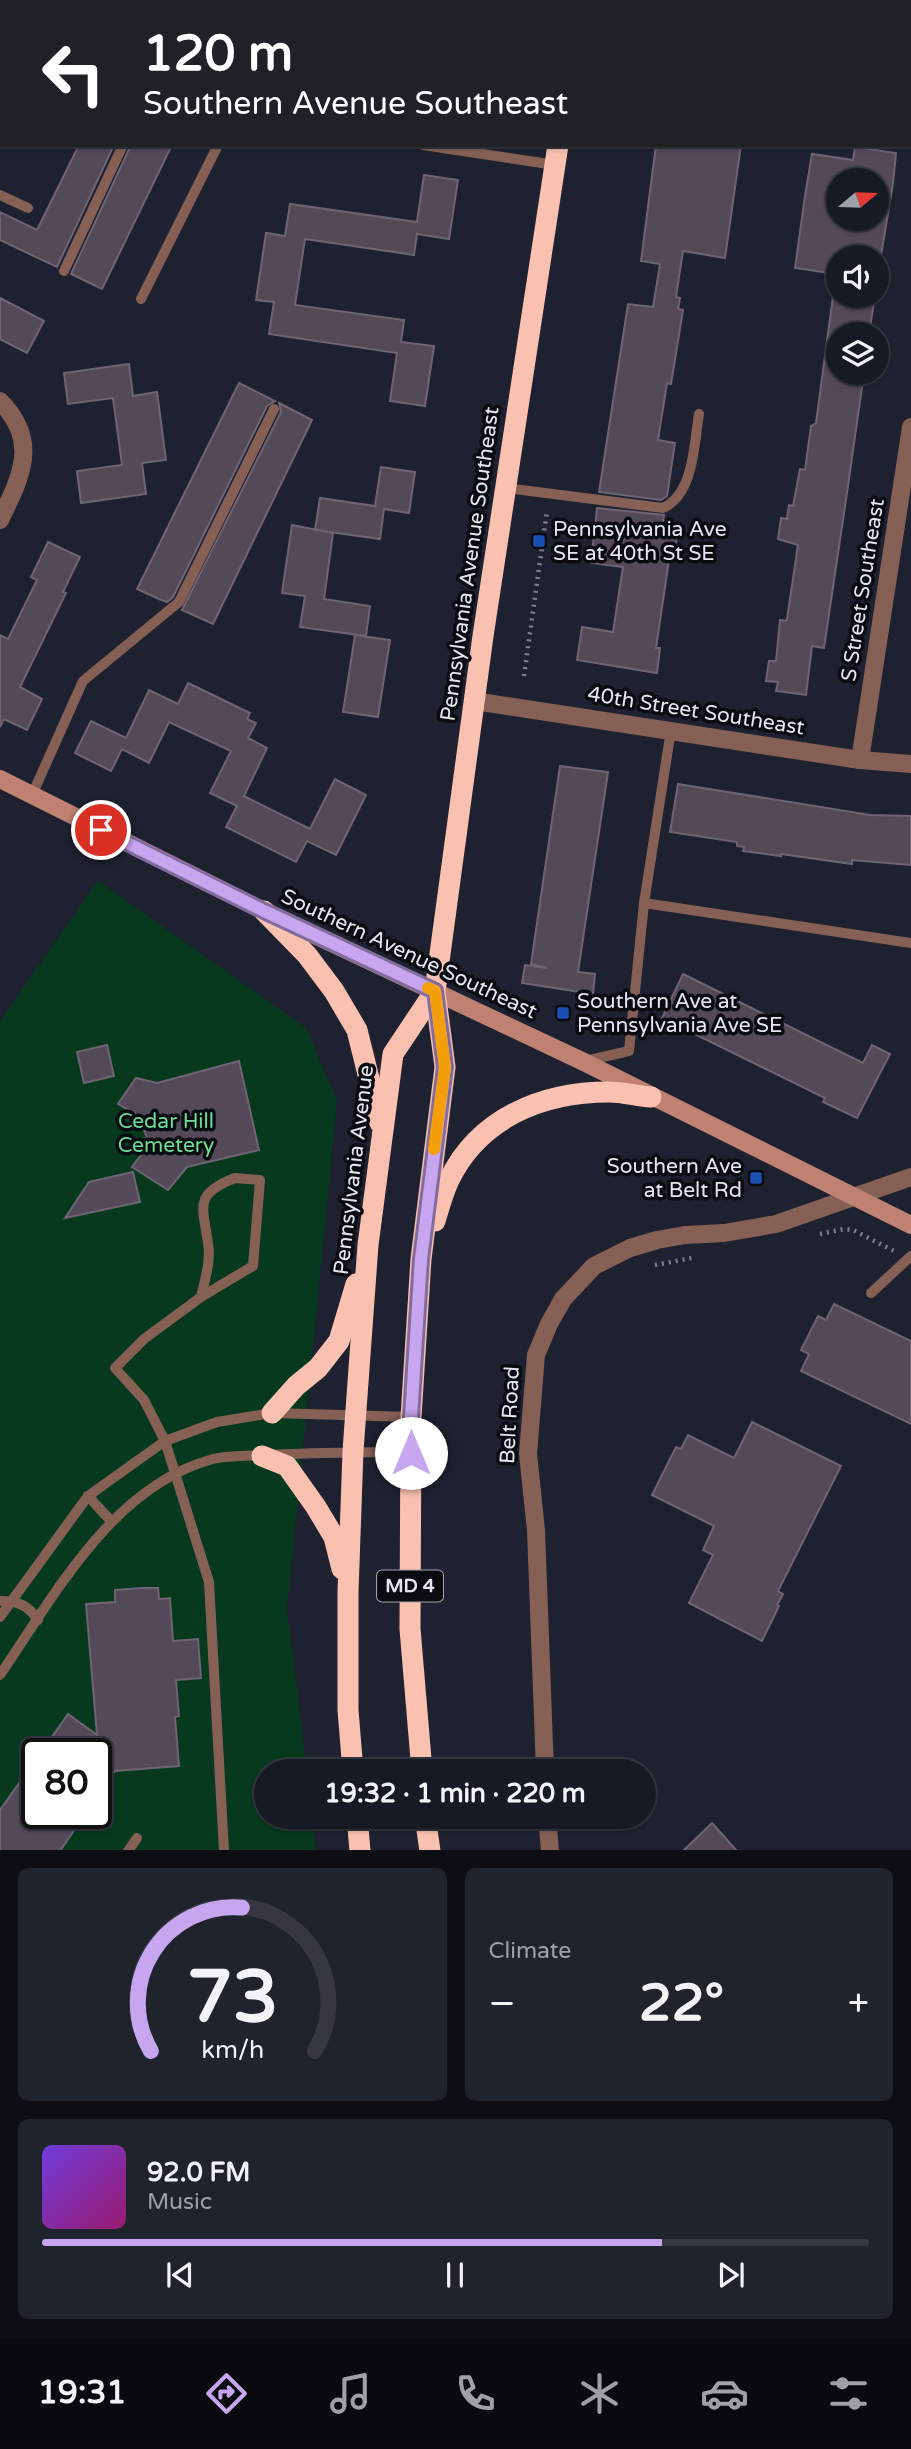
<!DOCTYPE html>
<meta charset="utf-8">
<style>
:root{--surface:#161a24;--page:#1f232c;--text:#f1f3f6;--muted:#9ea1a6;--line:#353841;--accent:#c8a6ef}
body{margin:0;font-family:"Varela Round",sans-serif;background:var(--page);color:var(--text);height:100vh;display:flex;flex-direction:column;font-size:26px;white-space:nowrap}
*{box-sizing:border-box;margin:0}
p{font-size:23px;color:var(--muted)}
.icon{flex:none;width:38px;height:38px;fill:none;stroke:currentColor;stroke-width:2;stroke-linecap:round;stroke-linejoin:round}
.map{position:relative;height:1850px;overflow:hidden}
.side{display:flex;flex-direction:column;gap:18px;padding:18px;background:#0c0e14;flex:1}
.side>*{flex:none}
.hud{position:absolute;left:0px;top:0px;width:912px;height:147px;box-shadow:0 2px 5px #0004,0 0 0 2px var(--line);background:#202124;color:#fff;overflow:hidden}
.needle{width:46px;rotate:71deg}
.tools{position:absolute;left:826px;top:168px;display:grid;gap:14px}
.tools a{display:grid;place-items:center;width:63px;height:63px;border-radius:50%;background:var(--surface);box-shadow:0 2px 5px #0004,0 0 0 2px var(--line);font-size:35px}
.speed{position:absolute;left:21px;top:1738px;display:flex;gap:14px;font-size:35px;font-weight:700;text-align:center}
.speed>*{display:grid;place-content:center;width:91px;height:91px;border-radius:50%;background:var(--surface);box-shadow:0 2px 5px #0004,0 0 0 2px var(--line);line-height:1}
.speed .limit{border:4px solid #111;border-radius:10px;background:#fff;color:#111}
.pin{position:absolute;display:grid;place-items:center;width:60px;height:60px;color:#fff;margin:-30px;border:4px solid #fff;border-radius:50%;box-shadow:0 2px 7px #0007}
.me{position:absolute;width:77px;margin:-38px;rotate:0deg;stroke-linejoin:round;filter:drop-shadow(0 0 5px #0008)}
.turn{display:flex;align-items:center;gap:24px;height:147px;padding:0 28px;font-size:32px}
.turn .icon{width:91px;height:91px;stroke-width:2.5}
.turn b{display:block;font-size:49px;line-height:60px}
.big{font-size:52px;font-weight:700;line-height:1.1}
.side .widget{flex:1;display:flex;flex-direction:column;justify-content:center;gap:10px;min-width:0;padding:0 24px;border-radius:10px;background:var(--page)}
.side .dial{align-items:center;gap:0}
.dial svg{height:182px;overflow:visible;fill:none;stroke:var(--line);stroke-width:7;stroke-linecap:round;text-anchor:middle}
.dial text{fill:var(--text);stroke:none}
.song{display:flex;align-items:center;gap:21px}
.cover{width:84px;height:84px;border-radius:10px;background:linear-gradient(135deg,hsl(260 70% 55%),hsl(320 70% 35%))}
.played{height:7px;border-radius:4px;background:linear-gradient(90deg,var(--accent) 75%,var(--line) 75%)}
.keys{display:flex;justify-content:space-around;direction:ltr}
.heat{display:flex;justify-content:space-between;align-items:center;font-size:38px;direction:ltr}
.side .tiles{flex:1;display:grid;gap:18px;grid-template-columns:1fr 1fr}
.widget:last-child{grid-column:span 2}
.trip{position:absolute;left:254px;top:1759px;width:402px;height:70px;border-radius:35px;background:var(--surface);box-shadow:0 2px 5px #0004,0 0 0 2px var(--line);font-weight:700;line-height:70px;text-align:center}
.menu{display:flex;height:112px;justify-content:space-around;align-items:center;background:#090a0e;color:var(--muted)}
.menu .icon{width:49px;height:49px}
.menu .current{color:var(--accent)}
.menu b{font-size:32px;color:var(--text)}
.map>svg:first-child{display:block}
.green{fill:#06391d;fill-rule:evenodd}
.building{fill:#544957;stroke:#6f6473;stroke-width:2;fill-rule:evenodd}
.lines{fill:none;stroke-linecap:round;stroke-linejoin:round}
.path{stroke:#80838f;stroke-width:4.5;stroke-dasharray:2 5;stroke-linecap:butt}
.lane{stroke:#866055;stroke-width:10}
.street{stroke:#866055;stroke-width:18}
.secondary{stroke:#bf8171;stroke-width:18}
.highway{stroke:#fac0b0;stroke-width:21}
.route-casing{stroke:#826c9b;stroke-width:18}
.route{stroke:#c8a6ef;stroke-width:12}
.slow{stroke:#f59e0b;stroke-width:12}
.transit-dot{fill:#1a4fb4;stroke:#0a0c12;stroke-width:2.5}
.labels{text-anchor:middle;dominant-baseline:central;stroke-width:7;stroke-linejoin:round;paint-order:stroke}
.shield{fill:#0a0c12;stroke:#a2a5ad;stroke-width:2}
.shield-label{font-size:19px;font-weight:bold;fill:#e3e6f0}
.poi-label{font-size:21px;fill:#e3e6f0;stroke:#0a0c12;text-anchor:start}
.street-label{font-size:21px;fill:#e3e6f0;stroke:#0a0c12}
.park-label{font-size:21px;fill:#6ddf95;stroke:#0a0c12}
</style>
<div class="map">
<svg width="911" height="1851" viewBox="0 0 911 1851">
<rect width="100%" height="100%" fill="#1e2230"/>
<path class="green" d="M98 881 306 1028 337 1101 287 1609 307 1771H266V1816L312 1817 316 1850 0 1851V1021ZM37 1754H96V1813H37Z"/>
<g class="building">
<polygon points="79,145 114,145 57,267 0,240 0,212 37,230"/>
<polygon points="131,145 172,145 102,289 71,274"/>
<polygon points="656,145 741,145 725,258 683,251 676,297 680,298 678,309 683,310 671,384 667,383 658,440 675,443 667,496 661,500 599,492 628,304 653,307 660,264 641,261"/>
<path d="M855 147 896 153 893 183 877 280V257H838V296H875L869 334H838V373H864L848 486 824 648 812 646 806 695 776 691 778 682 766 681 769 661H776L780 620 786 621 787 619 798 545 778 539 781 518 787 519 789 505 793 506 800 469 805 470 811 426 816 423 836 274 795 268 805 196 812 154 853 160ZM838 180H877V219H838Z"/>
<polygon points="424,175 458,180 449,239 417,234 414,255 305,239 295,305 404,320 401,342 434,346 425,406 390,401 397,353 269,334 274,302 256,300 266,233 285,236 290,204 417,222"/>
<polygon points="0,298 44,321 27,353 0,339"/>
<polygon points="129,364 133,396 157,392 166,460 142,463 146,494 81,503 77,471 122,465 113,398 68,404 64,373"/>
<polygon points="239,383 275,401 267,406 173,597 167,602 159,599 137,589"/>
<polygon points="279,403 312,420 213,624 182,610 281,412"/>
<polygon points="381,467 415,472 409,513 384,509 380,539 315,530 320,498 375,506"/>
<polygon points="597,508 664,515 661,534 677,536 673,561 669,560 656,648 660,648 657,673 577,660 582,627 613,632 623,567 591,563"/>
<polygon points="292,525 333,533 324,599 370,606 366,636 300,627 305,596 282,593"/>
<polygon points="48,542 80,557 63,592 66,593 20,687 42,699 27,730 4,719 0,727 0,635 8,639 37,580 31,577"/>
<polygon points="355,635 390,640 378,717 343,712"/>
<polygon points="188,683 250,713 247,719 256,723 248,738 267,748 244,796 310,829 335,779 366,795 336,855 307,841 296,862 226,827 237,806 210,793 231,751 169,722 149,763 122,749 111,771 75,753 91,721 126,738 149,690 178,704"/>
<polygon points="560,766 608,772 578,972 595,974 593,994 522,983 525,965 547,968 531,964"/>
<polygon points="678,784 870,815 911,816 911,865 852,860 852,864 781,854 781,856 743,851 744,847 737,846 737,842 670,832"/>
<polygon points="683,974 863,1063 872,1045 890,1054 857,1118 823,1102 825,1098 662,1018"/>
<polygon points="107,1045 114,1076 84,1083 77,1052"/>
<polygon points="239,1061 259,1150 187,1167 168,1190 132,1167 149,1144 139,1116 118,1104 136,1078 157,1083"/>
<polygon points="133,1172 140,1202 65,1218 89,1182"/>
<polygon points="834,1304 911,1341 911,1424 801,1371 809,1354 801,1350 818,1316 826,1320"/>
<polygon points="752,1422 841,1466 778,1591 783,1594 777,1605 779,1606 762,1641 689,1603 713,1555 703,1550 714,1526 652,1495 676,1447 681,1449 688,1435 734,1458"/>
<polygon points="141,1588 158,1588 159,1599 170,1598 173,1641 198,1639 201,1678 176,1680 179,1716 175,1717 179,1766 115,1771 96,1798 96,1754 40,1754 68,1714 97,1735 86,1604 115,1602 115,1590"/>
<polygon points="37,1758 37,1813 86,1813 60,1851 0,1851 0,1810"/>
<polygon points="712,1823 737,1851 683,1851"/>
</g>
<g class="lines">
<g class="path">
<polyline points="524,676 547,511"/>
<polyline points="820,1234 844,1229 853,1230 894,1251"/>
<polyline points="655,1265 692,1258"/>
</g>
<g class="lane">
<polyline points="423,145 555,165"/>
<polyline points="0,195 28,208"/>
<polyline points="64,271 123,145"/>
<polyline points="141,299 218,145"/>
<path d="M506 488 663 508C694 494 694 444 699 414"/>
<polyline points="32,795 83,681 179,602 274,409"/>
<polyline points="644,903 911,943"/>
<polyline points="585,1061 629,1051 644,903 671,730"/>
<path d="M235 1178 260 1180 253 1266 201 1297C205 1279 211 1261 208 1243 203 1207 193 1194 235 1178Z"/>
<polyline points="871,1293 911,1256"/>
<polyline points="201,1297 144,1339 115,1368 144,1400 165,1441 209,1582 224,1851"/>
<polyline points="88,1496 111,1521"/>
<path d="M0 1601C18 1601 28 1605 38 1620"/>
<polyline points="0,1617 88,1496 165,1441 217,1422 272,1413 411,1417"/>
<path d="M0 1675C55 1595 112 1486 213 1459 230 1455 250 1456 267 1455 315 1453 362 1451 411 1453"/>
<polyline points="128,1851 137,1838"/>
</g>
<g class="street">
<path d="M0 401C40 441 21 477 0 520"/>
<polyline points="474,701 860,760 911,764"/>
<polyline points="860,760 911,427"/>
<polyline points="545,1771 536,1530 528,1454 536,1355 549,1324 563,1299 594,1266 630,1248 657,1240 685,1235 724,1233 776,1224 911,1177"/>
<polyline points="547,1816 550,1851"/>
</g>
<polyline class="secondary" points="0,779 264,911 584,1062 911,1225"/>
<g class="highway">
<polyline points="580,2 580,0"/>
<polyline points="264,911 307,955 334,991 357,1030 380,1123"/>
<path d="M435 1221C439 1207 443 1193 449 1180 479 1118 542 1092 609 1092 623 1092 637 1096 651 1097"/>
<polyline points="272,1413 296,1386 318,1368 339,1341 356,1284"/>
<polyline points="262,1456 287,1466 316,1507 334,1537 342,1569"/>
<polyline points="353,1771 348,1710 348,1592 353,1451 368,1245 393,1054 435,991"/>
<polyline points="422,1771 410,1629 411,1417 421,1259 445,1067 435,991 483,636 558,145"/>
<polyline points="357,1816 360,1851"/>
<polyline points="425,1816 430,1851"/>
</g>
</g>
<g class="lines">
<g class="route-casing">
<polyline id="route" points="101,830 264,911 435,991 445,1067 421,1259 411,1417 411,1453"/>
</g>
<use href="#route" class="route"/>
<polyline class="slow" points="428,988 435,991 445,1067 434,1149"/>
</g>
<g class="transit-dot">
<rect x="532" y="534" width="14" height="14" rx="3.5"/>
<rect x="556" y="1006" width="14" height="14" rx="3.5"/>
<rect x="749" y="1171" width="14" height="14" rx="3.5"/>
</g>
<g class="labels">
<rect class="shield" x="377" y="1570.5" width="66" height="31" rx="5"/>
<g class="shield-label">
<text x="410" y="1586">MD 4</text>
</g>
<g class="poi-label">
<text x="553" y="529">Pennsylvania Ave<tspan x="553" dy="24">SE at 40th St SE</tspan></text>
<text x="577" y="1001">Southern Ave at<tspan x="577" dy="24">Pennsylvania Ave SE</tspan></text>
<text x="742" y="1166" text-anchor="end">Southern Ave<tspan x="742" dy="24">at Belt Rd</tspan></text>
</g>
<g class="street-label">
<text transform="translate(470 564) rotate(-82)">Pennsylvania Avenue Southeast</text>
<text transform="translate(863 590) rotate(-81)">S Street Southeast</text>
<text transform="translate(696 711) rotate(9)">40th Street Southeast</text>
<text transform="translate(409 954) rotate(25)">Southern Avenue Southeast</text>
<text transform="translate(354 1170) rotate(-83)">Pennsylvania Avenue</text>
<text transform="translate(510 1415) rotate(-87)">Belt Road</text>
</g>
<g class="park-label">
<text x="166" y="1121">Cedar Hill<tspan x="166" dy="24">Cemetery</tspan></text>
</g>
</g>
</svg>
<div class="tools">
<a><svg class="needle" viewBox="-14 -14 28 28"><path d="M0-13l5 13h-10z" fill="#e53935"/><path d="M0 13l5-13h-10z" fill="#9ea1a6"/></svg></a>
<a><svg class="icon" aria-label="sound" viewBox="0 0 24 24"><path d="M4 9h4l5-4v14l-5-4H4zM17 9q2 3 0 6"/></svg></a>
<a><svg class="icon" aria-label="layers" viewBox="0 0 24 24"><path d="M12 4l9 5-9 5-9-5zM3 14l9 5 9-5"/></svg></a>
</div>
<div class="speed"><div class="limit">80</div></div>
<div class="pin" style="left:101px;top:830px;background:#d93025"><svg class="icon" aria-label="arrive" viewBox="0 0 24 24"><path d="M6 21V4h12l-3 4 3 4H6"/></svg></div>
<svg class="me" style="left:411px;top:1453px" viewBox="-20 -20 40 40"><circle r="19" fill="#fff"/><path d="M0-13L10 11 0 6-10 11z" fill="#c8a6ef"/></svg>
<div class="trip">19:32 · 1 min · 220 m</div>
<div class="hud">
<div class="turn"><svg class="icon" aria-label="left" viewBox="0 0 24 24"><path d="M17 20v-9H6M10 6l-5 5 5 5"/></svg><div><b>120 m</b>Southern Avenue Southeast</div></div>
</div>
</div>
<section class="side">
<div class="tiles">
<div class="widget dial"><svg viewBox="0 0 100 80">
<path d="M14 69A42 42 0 1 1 86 69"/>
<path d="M14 69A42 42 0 0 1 54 6" stroke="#c8a6ef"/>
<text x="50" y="56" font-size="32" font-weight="700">73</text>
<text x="50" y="72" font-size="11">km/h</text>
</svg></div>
<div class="widget"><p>Climate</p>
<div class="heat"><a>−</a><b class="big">22°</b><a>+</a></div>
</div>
<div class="widget">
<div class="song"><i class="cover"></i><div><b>92.0 FM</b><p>Music</p></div></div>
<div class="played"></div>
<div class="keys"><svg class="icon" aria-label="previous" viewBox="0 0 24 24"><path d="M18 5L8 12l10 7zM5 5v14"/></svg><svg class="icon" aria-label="pause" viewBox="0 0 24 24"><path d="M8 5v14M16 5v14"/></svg><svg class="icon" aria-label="next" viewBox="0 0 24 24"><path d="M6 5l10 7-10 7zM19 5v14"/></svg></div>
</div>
</div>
</section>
<nav class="menu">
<b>19:31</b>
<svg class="icon current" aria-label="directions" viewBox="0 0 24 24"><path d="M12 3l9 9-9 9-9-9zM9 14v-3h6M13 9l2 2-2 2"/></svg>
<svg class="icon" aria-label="music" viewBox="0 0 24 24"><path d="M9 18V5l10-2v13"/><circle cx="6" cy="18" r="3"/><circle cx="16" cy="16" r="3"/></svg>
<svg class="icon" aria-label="phone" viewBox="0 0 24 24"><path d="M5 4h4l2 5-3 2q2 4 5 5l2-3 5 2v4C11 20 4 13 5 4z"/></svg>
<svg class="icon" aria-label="climate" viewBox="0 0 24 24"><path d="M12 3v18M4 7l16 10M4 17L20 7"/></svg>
<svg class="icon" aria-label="car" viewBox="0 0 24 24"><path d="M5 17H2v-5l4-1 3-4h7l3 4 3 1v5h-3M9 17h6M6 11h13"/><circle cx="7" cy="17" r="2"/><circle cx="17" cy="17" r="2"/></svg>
<svg class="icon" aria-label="filters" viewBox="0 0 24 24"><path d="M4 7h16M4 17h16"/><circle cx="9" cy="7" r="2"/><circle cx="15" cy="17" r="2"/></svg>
</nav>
